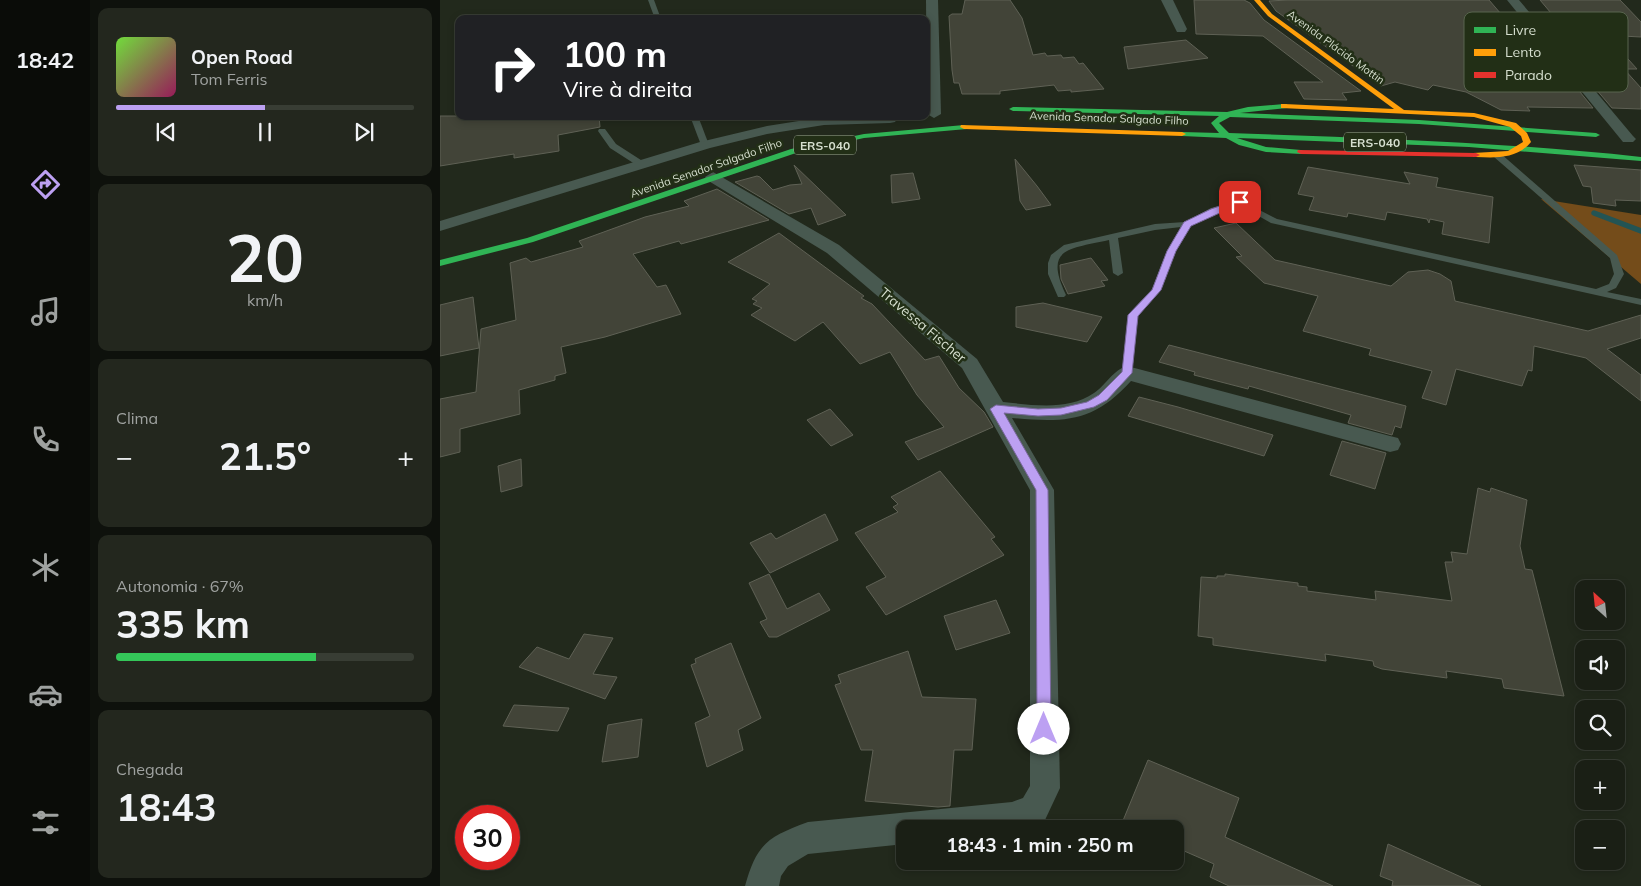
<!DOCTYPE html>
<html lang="pt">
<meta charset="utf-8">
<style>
:root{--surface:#1a1f15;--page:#23271e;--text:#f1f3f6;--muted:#9fa2a0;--line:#383d34;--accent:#bca0f2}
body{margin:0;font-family:Mulish,sans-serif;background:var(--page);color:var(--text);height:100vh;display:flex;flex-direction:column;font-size:19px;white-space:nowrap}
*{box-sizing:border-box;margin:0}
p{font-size:16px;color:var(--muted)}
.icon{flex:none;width:28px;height:28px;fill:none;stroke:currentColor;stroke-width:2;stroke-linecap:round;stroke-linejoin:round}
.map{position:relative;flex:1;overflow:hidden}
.panel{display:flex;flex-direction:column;gap:8px;padding:8px;background:#0e110c;width:350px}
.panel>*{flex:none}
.top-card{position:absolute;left:15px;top:15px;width:475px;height:105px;border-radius:10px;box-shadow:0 2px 8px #0003,0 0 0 1px var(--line);background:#202124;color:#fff;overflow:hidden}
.needle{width:32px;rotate:333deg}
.buttons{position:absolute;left:1135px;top:580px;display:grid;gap:10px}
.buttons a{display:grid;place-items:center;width:50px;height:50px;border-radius:10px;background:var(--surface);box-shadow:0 2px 8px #0003,0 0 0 1px var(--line);font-size:25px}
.speed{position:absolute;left:15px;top:805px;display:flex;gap:10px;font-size:25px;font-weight:700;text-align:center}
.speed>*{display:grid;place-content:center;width:65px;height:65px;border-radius:50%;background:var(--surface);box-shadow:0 2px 8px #0003,0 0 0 1px var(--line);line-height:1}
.speed .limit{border:8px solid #d22;background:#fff;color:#111}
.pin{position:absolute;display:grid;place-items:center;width:42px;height:42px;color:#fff;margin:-21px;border-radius:10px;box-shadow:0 2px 8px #0006}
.me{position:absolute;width:55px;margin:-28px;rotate:0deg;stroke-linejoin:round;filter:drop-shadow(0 0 4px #0008)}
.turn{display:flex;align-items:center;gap:18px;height:105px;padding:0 25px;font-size:22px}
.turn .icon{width:65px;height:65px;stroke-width:2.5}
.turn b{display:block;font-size:35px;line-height:42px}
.big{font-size:38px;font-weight:700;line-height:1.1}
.panel .widget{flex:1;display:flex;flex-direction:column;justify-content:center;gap:8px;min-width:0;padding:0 18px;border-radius:10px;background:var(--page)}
.panel .dial{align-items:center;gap:0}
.dial b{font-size:65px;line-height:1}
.song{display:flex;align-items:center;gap:15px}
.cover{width:60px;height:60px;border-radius:8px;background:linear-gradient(135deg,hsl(100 70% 55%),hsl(330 70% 35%))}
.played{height:5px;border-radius:2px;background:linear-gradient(90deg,var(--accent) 50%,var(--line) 50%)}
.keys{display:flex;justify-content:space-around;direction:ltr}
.heat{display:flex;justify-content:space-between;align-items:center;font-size:28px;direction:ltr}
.charge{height:8px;border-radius:4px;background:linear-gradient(90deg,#34c759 67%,var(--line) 0)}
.trip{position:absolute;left:456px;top:820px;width:288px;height:50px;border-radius:10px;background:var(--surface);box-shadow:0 2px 8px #0003,0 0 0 1px var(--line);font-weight:700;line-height:50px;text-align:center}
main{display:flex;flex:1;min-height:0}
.tab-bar{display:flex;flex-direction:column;width:90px;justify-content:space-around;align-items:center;background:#0a0c08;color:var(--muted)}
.tab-bar .icon{width:35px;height:35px}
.tab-bar .current{color:var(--accent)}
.tab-bar b{font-size:22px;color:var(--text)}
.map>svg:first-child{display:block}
.forest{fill:#744c1a}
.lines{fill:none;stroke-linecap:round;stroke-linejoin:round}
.stream{stroke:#235454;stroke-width:5.5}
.building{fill:#424438;stroke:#5f6155}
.lane{fill:#485950;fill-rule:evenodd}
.street{fill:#485950;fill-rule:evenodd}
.fast{fill:#30b455;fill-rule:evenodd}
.slow{fill:#ff9f0a;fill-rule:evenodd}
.jam{fill:#e5322d;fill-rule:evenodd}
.route{fill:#bca0f2;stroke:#7a689d}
.labels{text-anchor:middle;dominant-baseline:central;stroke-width:5;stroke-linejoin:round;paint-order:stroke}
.far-street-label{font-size:11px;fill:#d6dfcf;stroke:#222f16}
.shield{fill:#222f16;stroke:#a0aa98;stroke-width:1}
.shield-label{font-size:12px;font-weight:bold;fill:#d6dfcf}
.street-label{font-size:14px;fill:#d6dfcf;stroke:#222f16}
.key{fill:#222f16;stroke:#58644e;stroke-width:1}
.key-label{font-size:14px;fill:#d6dfcf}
</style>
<main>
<nav class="tab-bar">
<b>18:42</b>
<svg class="icon current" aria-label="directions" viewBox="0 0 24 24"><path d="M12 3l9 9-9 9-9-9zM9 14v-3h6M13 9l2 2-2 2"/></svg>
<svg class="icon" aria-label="music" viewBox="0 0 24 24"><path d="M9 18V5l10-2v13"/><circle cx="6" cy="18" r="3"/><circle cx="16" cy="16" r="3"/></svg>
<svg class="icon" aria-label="phone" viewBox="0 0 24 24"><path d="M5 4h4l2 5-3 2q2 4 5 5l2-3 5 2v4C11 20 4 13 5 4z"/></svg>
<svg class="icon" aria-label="climate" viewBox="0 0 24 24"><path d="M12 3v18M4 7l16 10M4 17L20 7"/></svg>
<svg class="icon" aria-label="car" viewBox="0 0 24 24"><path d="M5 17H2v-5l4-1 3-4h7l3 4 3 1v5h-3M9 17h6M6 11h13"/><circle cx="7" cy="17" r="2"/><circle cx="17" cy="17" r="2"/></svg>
<svg class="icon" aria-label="filters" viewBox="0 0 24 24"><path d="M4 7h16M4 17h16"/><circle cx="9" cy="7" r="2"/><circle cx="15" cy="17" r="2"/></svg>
</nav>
<section class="panel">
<div class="widget">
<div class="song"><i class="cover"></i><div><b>Open Road</b><p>Tom Ferris</p></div></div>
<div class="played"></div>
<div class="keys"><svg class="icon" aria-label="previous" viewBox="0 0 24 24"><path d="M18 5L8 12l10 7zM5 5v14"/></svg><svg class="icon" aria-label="pause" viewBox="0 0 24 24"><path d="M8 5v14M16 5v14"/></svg><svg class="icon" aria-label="next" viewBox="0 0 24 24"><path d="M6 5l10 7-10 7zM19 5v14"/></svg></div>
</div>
<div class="widget dial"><b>20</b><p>km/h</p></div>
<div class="widget"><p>Clima</p>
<div class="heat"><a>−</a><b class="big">21.5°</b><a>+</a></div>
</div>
<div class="widget"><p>Autonomia · 67%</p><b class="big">335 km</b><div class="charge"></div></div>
<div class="widget"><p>Chegada</p><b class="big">18:43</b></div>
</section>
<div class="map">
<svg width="1201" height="886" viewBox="0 0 1201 886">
<rect width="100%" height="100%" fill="#22291c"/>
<polygon class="forest" points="1101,199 1201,215 1201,284"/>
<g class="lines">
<polyline class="stream" points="1154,213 1201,231"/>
</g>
<g class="building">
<polygon points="525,0 570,0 582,18 593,55 605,53 607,56 621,55 623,58 634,57 639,64 643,63 664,89 631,92 631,90 618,91 614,85 560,91 560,94 522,94 519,83 514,83 512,70 509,16 512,14 522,14"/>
<polygon points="754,0 804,0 810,3 824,20 921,91 902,93 907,100 864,99 854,82 883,82 823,36 756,34"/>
<polygon points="848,0 1049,0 1091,49 1105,49 1153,108 1087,107 1090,111 1061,110 1026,92 993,85 988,90 955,82 941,86 836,11 829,1"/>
<polygon points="1100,0 1180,0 1201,22 1201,37 1182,36 1186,41 1177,40 1186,49 1179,49 1197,69 1184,69 1201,88 1201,109 1172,108 1123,50 1143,51"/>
<polygon points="746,40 768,58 688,69 684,47"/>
<polygon points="0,116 159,116 160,127 118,135 119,151 74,158 74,154 0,166"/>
<polygon points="575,159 597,186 611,205 586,210 580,201"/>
<polygon points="354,165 406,215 378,225 371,208 349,214 295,182 317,176 320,177 333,190 350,185 362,184"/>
<polygon points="1134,165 1201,170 1201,201 1175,200 1176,206 1153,203 1151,187 1143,186"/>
<polygon points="868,167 970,184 964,172 998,178 996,187 1053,197 1049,243 1002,234 1004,222 990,219 989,223 987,219 947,212 945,220 908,213 907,217 869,210 874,197 858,194"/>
<polygon points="473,173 480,199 452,203 451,175"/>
<polygon points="277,189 329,220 241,244 239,241 193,254 217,287 226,285 241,314 165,337 121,347 126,373 115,376 115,380 79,390 80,414 20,429 20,452 0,457 0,399 36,392 41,329 76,320 70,263 86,258 91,262 143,247 139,241 205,217 249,206 244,201"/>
<polygon points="796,223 835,260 951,286 968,272 988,270 1000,274 1011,281 1015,301 1148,331 1201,315 1201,338 1167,349 1201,375 1201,401 1146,358 1094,346 1092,371 1088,370 1082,386 1016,369 1006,405 982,398 992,371 929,355 931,349 863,331 878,296 824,283 796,257 802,256 774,228"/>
<polygon points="339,233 424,296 421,298 432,304 485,360 499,356 519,388 544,412 553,427 478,460 465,442 504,427 477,395 450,352 420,364 383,322 355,341 311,315 322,308 313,304 317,301 312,299 330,284 288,262"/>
<polygon points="651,258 668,280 661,281 665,286 628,294 621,279 620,265"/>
<polygon points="33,297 39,348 0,356 0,305"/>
<polygon points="603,303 662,317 647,342 576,327 576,307"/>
<polygon points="729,345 966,406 961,428 955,426 952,435 908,423 911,415 809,386 808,389 754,375 755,372 719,362"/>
<polygon points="699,397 738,407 833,435 824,456 688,416"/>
<polygon points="390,409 413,435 391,446 367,420"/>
<polygon points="902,441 946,453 935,489 890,475"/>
<polygon points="81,459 82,486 61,492 58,466"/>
<polygon points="500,471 555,537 551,539 564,555 446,615 426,587 446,577 415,533 458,512 453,507 458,504 451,497"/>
<polygon points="1038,488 1050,492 1051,488 1087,500 1080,546 1085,569 1092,570 1124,696 1064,688 1062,679 1006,671 1007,678 942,669 934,666 933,661 885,654 886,661 773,645 773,638 758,636 761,577 777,578 777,576 785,576 785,574 858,583 858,586 867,587 867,591 936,600 935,591 1012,601 1005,562 1013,562 1011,552 1027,554"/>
<polygon points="385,514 398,540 330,573 310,543 331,533 336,539"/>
<polygon points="329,574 347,609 379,593 390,610 337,637 329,637 320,622 327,619 309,583"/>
<polygon points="556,600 570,633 516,650 504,616"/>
<polygon points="144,634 173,638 153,674 177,677 165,699 79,667 97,647 129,659"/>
<polygon points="291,643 321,718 298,730 303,750 267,767 255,723 270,716 251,665 256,663 255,659"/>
<polygon points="468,651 482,697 536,699 532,750 514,750 510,806 498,807 425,801 433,750 421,750 395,685 401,683 398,675"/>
<polygon points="74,705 129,708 118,731 63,726"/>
<polygon points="202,719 198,757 162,762 168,725"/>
<polygon points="708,760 799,798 785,837 893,886 789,886 770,877 774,864 735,847 735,829 695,829 682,823"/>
<polygon points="948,844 1041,886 952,886 953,881 940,876"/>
</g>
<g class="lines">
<g class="lane">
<polygon points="208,0 214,0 221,19 215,19"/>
<polygon points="250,116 258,116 269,145 268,147 261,145"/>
<polygon points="159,129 165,129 176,144 204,162 204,166 198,166 170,148 158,131"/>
<path d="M1054 153H1060L1177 255 1184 274 1176 288 1167 292 1201 299V305L831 223 799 205 777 212 750 226 735 251 721 290 698 316 692 373 687 376 682 373 688 315 712 289 727 251 741 227 715 230 678 238 683 273 678 276 673 273 669 240C630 249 603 247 626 295L624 297H618L608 274V263L611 255 624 245 715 224 745 222 771 208 800 200 837 219 1156 289 1169 284 1174 274 1170 258 1054 157Z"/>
</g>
<g class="street">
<polygon points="486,0 498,0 501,114 494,118 487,114"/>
<polygon points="721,0 733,0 747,29 745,32 737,32"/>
<polygon points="1067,0 1079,0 1193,136 1196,139 1193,142 1183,142"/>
<polygon points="455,116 457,119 455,122 450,123 384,125 327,134 270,148 0,231 0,221 260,142 327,126 384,117"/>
<path d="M273 172 399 245 537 359 563 402C593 405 628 411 654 393 666 385 673 370 687 366L950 436 958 438 961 444 958 450 950 452 691 381C654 422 625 423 572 418L614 490 620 788 605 820 584 829H465V844L368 854 348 866 341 876 339 886H305C317 843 328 837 368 822L572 802 583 798 590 786V490L522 368 387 253 267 180 265 177Z"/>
</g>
<g class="fast">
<path d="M844 104H847V108L800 113 979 120 1156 133 1160 135 1156 137 979 124 790 117 779 123 789 133C927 138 1064 142 1201 157V161L1029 147 797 138 826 147 861 150 865 152 861 154 826 152 799 145 786 138 742 136 738 134 742 132 779 133 771 123 779 116 573 111 569 109 573 107 787 112 808 107Z"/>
<polygon points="524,125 528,127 527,129 424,138 356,153 93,242 0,266 0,260 87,238 351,149 424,134"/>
</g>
<g class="slow">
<path d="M814 0H820L832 14 964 110 1034 113 1076 123 1087 133 1091 142C1077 159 1056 158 1036 157H1033V153L1068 151 1083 142 1081 136 1070 127 1034 117 841 108V104H844L954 109 828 16Z"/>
<polygon points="521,125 742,132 746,134 742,136 524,129 520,127"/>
</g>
<polygon class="jam" points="858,150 1036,153 1040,155 1036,157 861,154 857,152"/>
</g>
<polygon class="route" points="797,200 804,202 751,226 736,251 721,290 698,316 692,373 667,400 654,407 621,415 598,416 564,413 608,490 611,729 609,734 604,736 599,734 597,729 596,490 550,409 556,405 598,409 621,408 647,402 659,395 682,372 688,315 712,290 727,251 744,222 771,209"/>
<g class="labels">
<g class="far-street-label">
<text transform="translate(896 47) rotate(36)">Avenida Plácido Mottin</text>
<text transform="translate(669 118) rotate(2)">Avenida Senador Salgado Filho</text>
<text transform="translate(266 168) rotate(-19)">Avenida Senador Salgado Filho</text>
</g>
<g class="shield">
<rect x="904" y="132.5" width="62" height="19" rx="4"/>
<rect x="354" y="135.5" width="62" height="19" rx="4"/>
</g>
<g class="shield-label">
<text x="935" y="142">ERS-040</text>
<text x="385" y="145">ERS-040</text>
</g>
<g class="street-label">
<text transform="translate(483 325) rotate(40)">Travessa Fischer</text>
</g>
</g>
<rect x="1024" y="12" width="164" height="80" rx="8" class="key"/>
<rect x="1034" y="27" width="22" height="6" fill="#30b455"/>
<rect x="1034" y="49" width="22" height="7" fill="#ff9f0a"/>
<rect x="1034" y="72" width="22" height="6" fill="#e5322d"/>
<g class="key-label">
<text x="1065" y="35">Livre</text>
<text x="1065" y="57">Lento</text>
<text x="1065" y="80">Parado</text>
</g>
</svg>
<div class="buttons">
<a><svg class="needle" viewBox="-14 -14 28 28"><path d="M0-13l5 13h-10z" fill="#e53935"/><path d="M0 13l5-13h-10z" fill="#9fa2a0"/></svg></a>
<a><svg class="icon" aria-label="sound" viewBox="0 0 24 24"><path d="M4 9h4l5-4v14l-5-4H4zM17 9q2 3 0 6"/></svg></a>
<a><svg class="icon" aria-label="search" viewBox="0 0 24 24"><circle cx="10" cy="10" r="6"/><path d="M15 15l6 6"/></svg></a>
<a>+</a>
<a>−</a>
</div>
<div class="speed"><div class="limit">30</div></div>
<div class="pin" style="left:800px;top:202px;background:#d93025"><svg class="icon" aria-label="arrive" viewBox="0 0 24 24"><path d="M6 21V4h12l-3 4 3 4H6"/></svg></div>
<svg class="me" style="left:604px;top:729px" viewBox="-20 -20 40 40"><circle r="19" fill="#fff"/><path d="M0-13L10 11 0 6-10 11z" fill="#bca0f2"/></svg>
<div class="trip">18:43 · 1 min · 250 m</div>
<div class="top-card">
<div class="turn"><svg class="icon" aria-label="right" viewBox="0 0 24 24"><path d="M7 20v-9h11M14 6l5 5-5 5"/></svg><div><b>100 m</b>Vire à direita</div></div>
</div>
</div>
</main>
